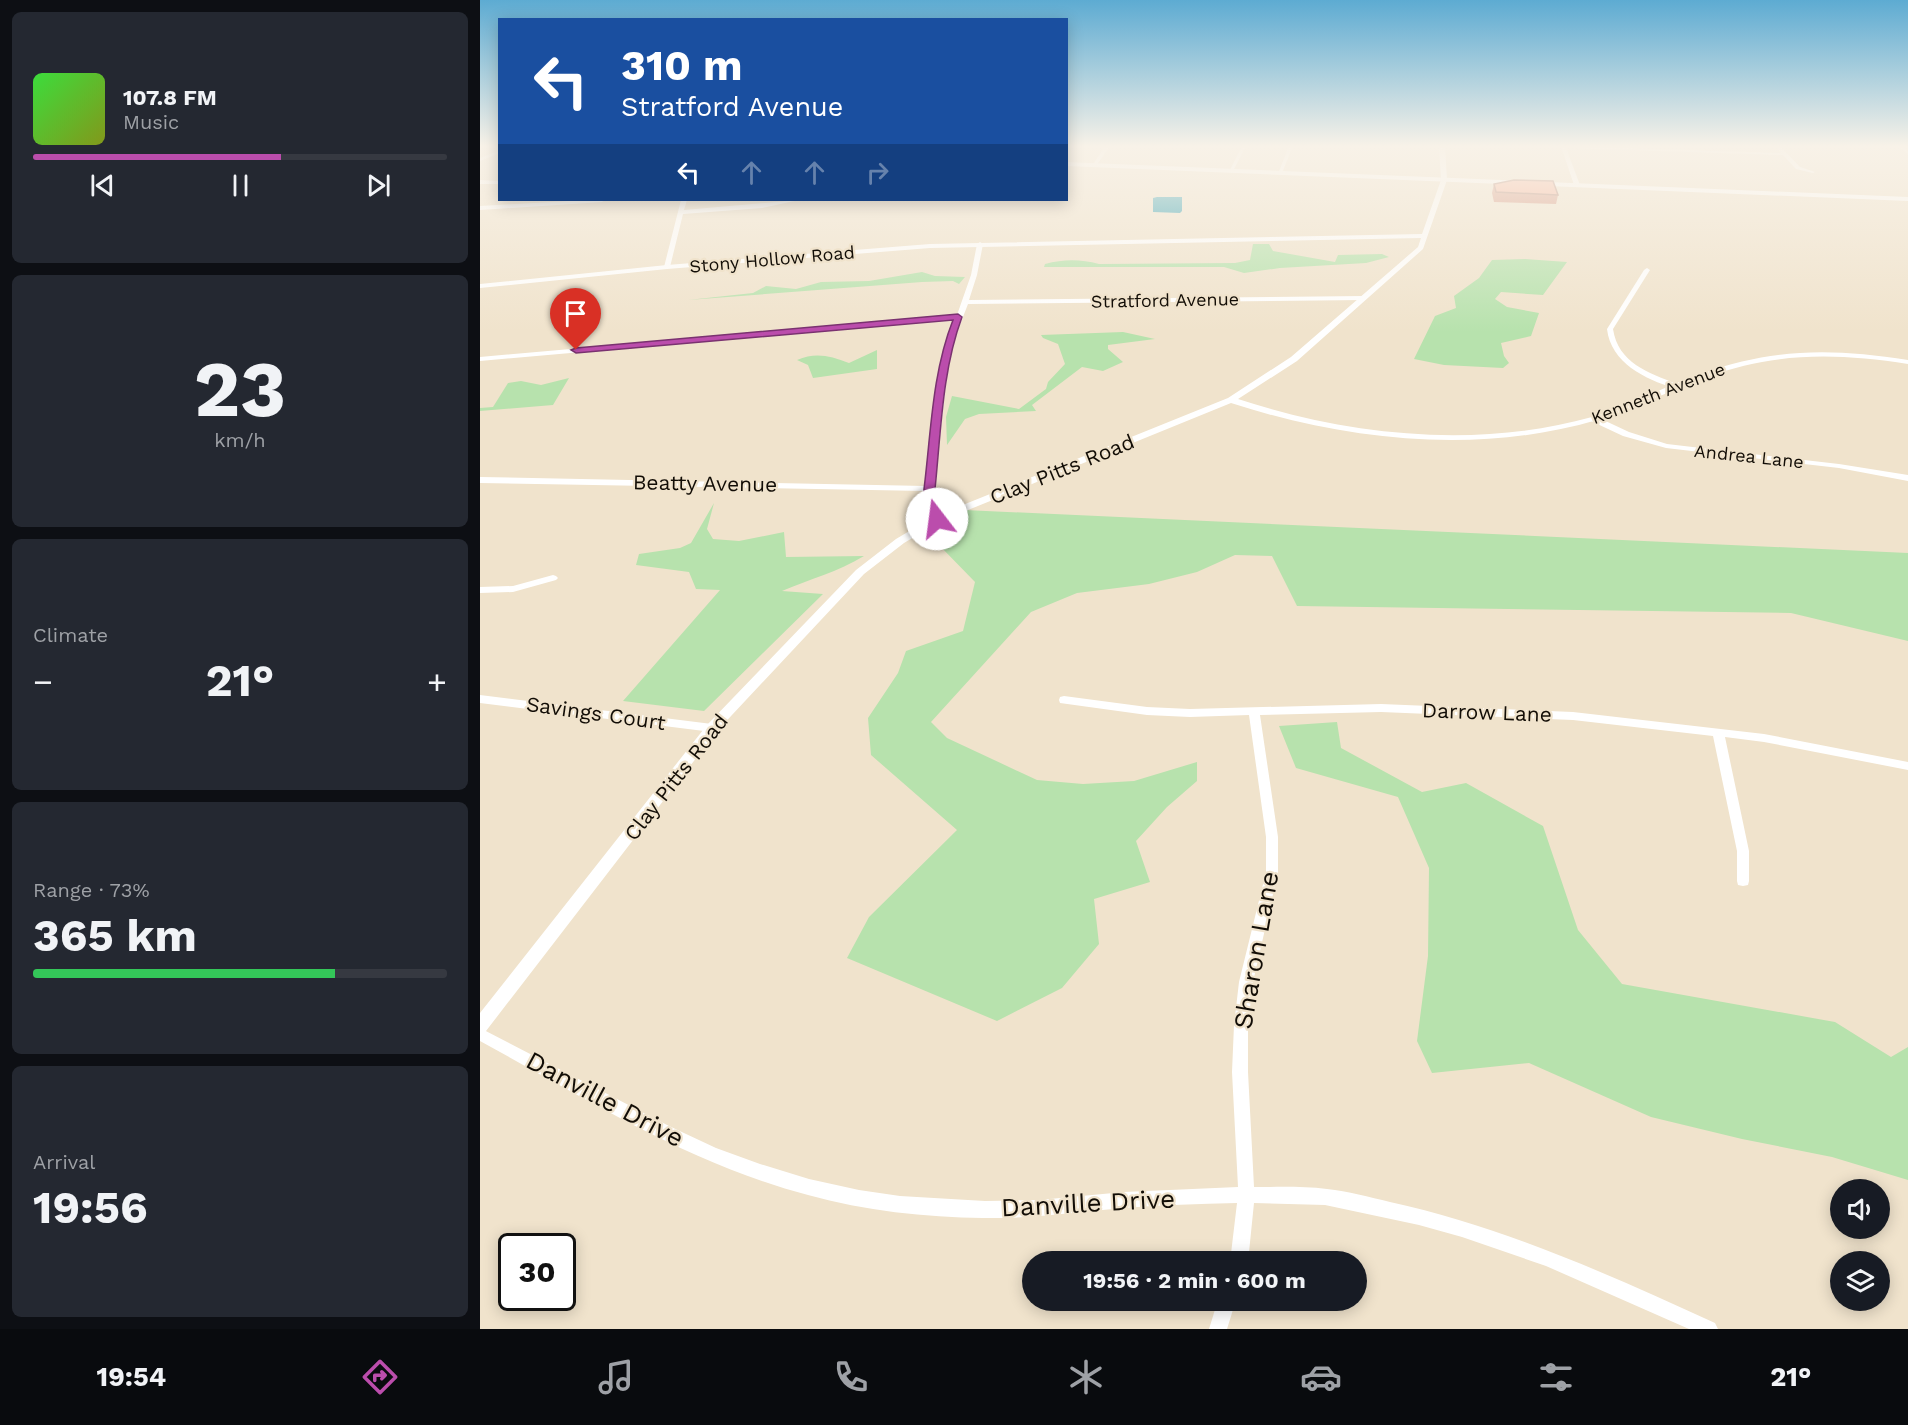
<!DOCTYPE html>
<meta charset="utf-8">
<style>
:root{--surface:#171b24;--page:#242831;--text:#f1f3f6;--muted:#9ea1a6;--line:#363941;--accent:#bb4dac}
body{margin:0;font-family:"Work Sans",sans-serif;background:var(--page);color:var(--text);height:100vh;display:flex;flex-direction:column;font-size:22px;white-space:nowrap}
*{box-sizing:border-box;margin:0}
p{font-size:20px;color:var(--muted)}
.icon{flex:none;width:33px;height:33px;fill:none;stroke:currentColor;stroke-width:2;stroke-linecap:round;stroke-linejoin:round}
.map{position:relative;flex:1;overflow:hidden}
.details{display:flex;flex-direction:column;gap:12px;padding:12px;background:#0d0f14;width:480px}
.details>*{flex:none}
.banner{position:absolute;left:18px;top:18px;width:570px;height:183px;border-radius:0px;box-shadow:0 3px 15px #0003;background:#1a4fa0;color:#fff;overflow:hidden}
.buttons{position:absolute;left:1350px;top:1179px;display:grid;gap:12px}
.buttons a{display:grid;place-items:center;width:60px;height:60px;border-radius:50%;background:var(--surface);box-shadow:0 3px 15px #0003;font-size:30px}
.speed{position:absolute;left:18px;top:1233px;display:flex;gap:12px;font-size:30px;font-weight:700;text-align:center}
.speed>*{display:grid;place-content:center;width:78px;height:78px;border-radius:50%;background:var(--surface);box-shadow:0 3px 15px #0003;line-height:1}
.speed .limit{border:3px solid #111;border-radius:9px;background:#fff;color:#111}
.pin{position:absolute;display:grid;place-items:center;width:51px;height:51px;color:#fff;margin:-62px -26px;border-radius:50% 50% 50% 0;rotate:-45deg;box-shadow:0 0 6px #0007}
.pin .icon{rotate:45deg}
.me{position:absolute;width:66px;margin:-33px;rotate:345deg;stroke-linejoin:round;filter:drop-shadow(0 0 4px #0008)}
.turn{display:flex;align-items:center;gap:21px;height:126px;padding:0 24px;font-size:27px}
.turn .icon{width:78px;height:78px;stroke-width:2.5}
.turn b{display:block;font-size:42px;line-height:51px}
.lanes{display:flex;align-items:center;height:57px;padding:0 24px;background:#0003;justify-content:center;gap:30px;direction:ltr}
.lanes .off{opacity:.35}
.big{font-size:45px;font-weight:700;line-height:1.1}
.details .tile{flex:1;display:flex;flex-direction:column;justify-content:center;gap:9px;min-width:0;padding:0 21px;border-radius:9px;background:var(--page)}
.details .dial{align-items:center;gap:0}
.dial b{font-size:78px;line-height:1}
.song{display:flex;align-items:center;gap:18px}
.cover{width:72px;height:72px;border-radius:9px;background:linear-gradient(135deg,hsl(120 70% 55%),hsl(70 70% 35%))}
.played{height:6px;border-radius:3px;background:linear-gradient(90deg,var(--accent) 60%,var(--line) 60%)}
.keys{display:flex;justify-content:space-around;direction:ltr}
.heat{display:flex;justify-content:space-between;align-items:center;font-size:33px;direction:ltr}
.charge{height:9px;border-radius:4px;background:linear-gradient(90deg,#34c759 73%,var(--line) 0)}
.trip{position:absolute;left:542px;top:1251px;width:345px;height:60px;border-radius:30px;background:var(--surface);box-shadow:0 3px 15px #0003;font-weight:700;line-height:60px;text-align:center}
.menu{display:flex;height:96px;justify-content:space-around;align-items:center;background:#090b0e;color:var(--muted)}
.menu .icon{width:42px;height:42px}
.menu .on{color:var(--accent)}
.menu b{font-size:27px;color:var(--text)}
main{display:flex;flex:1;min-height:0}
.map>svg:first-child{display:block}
.green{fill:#b7e2ad}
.water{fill:#2c9db0}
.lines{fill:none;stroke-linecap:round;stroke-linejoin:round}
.minor{fill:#fff;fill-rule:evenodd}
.tertiary{fill:#fff;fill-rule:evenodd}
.secondary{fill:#fff;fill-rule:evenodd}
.wall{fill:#d5927b}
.building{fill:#f8aa8f;stroke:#ae7764;stroke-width:1.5}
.route{fill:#bb4dac;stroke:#7a3270;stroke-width:1.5}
.labels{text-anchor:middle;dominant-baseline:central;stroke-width:4.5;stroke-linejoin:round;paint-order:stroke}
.far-street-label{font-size:18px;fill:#120d06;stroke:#f0e3cc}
.street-label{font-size:21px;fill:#120d06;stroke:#f0e3cc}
.near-street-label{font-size:26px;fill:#120d06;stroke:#f0e3cc}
</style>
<main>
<section class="details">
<div class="tile">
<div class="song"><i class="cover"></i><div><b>107.8 FM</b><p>Music</p></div></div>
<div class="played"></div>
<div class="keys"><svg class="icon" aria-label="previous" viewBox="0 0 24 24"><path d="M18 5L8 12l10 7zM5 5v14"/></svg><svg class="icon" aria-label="pause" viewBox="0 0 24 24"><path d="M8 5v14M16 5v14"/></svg><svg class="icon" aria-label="next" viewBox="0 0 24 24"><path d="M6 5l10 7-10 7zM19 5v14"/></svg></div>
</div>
<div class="tile dial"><b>23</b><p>km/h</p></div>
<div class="tile"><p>Climate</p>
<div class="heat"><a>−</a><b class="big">21°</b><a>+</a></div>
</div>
<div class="tile"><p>Range · 73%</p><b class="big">365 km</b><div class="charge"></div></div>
<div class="tile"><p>Arrival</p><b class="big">19:56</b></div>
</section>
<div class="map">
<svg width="1428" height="1329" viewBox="0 0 1428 1329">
<rect width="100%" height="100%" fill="#f0e3cc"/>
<g class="green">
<path d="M773 244H789L793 251 855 262 858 255 902 254 909 257 886 263 800 268 764 273 744 267H564L565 264C584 259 600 259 619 264L755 263 770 260Z"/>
<polygon points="1045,259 1087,262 1063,295 1021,292 1015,299 1027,307 1059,313 1051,336 1021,343 1024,356 1029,363 1023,368 964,365 934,359 955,316 976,308 974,296 999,278 1012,260"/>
<polygon points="442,272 455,276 485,277 479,284 473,281 442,282 208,300 273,293 286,286 316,289 341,282 389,281"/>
<polygon points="643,332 675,339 628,345 628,349 643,362 623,371 602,367 552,405 556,411 499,414 485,419 467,445 466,417 472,396 539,409 566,389 568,382 585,364 578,344 563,338 561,335"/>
<path d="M397 350V369L333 378 328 365 317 360C336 352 350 356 369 363Z"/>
<polygon points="89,378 73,405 0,411 0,408 13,407 28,383 41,381 61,385"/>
<path d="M234 503 227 529 233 539 259 541 304 532 306 557 384 556C358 572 330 579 302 591L343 594 224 711 143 701 240 590 216 589 209 572 156 565 159 554 200 548 211 543Z"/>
<polygon points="463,509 1428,553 1428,641 1311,613 817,606 792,556 755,555 717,572 669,584 597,593 551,612 451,722 467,738 557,780 603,784 654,781 717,762 717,781 687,807 656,841 670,882 614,899 619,944 582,988 517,1021 367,958 389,917 477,830 391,755 388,718 418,673 426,651 483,631 495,582 458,544"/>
<polygon points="857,722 861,748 942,792 986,783 1063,826 1098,930 1142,984 1355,1022 1411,1057 1428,1047 1428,1180 1352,1157 1262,1139 1171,1117 1049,1063 952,1073 937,1041 948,956 949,868 918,797 816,768 799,726"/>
</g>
<polygon class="water" points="677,197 702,197 702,211 700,213 673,212 673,198"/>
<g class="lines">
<g class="minor">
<polygon points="625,146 630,146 616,166 612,166"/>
<polygon points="762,146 766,146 753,171 749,172"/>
<polygon points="809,146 813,146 802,173 798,174"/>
<polygon points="1081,146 1301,153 1295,146 1300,146 1320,167 1335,172 1333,173 1316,169 1303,155 1086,148 1100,185 1097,187 1094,185"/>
<polygon points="1418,146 1423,146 1428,151 1428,154"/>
<polygon points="20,150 20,153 0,161 0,158"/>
<polygon points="0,180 20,181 20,184 0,184"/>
<polygon points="106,200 125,200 122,202 0,210 0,206"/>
<polygon points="201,200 207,200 204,210 319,200 282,208 203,214 190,267 187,269 184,267"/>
<polygon points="500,242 503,244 497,275 489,300 884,296 887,298 884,300 488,304 476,335 468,366 452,505 461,519 457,522 454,521 444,505 445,491 0,483 0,477 446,486 460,366 475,319 0,361 0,357 477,315 491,275 497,244"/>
<path d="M1167 268 1170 270 1133 329C1138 363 1169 373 1197 384L1198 386 1194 388C1165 379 1131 363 1127 329L1164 270Z"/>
<polygon points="1111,417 1117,417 1149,432 1187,444 1359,464 1428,475 1428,481 1359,468 1186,448 1143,436 1111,421"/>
<polygon points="73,575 76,576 78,578 76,580 33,592 0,593 0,587 33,586"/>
<polygon points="0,695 232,724 238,728 232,732 0,703"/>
<path d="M584 696 667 707 710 709 901 704 1093 712 1284 734 1428 762V770L1284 742 1245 737 1269 851V881L1268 885 1263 886 1258 885 1257 881V851L1233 736 1093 720 901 712 780 715 798 837V872L773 982 768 1025V1072L774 1187C798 1187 823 1186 847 1189 868 1191 889 1197 910 1202 1024 1227 1130 1275 1235 1323L1238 1329H1209L1066 1266 982 1237 939 1225 845 1205 774 1203 768 1262H750L757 1203C719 1204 681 1205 644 1208 597 1212 551 1219 503 1218 445 1217 385 1211 328 1195 211 1164 106 1099 0 1041V1028L189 1126 236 1148 280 1164 329 1179 379 1190 420 1196 505 1201 559 1200 644 1192 758 1187 752 1072 754 1025 759 982 786 872V837L769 715 710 717 667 715 580 703 579 700 580 697Z"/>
<polygon points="738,1300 756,1300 747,1329 729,1329"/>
</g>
<path class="tertiary" d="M959 146H965L967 180 943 249 817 361 758 399C870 436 997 449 1112 417 1150 406 1185 386 1222 373 1295 348 1352 348 1428 360V364C1356 353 1296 352 1227 377 1190 390 1155 409 1117 420 998 455 868 441 751 403L461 521 424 543 384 574 237 731 6 1031 0 1033V1013L227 725 376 570 416 539 453 517 748 398 811 357 938 247 941 238 450 248 187 269 0 288V284L187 265 450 244 942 234 961 180Z"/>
<polygon class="secondary" points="586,162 1428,197 1428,201 586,166"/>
</g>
<polygon class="wall" points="1014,184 1078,195 1076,204 1014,202 1012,193"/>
<polygon class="building" points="1034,180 1073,181 1078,195 1016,192 1014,184"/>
<linearGradient id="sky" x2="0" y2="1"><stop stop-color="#5dabd2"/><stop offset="0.44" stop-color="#f8f2e8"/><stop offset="1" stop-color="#f8f2e8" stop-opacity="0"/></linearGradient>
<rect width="1428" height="332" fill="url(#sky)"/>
<path class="route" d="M478 314 482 317C462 371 461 431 455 489L454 506 462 519 457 523 453 522 443 506 444 489C451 433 452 373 473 320L96 353 91 350 96 348Z"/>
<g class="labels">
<g class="far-street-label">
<text transform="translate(292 259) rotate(-5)">Stony Hollow Road</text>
<text transform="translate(685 300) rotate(-1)">Stratford Avenue</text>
<text transform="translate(1178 393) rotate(-21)">Kenneth Avenue</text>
<text transform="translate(1269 456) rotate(6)">Andrea Lane</text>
</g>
<g class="street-label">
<text transform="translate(582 469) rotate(-22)">Clay Pitts Road</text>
<text transform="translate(225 483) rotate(1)">Beatty Avenue</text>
<text transform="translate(1007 712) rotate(2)">Darrow Lane</text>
<text transform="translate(116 713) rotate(8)">Savings Court</text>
<text transform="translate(196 777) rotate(-52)">Clay Pitts Road</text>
</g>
<g class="near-street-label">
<text transform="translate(776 950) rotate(-80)">Sharon Lane</text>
<text transform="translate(125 1099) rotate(28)">Danville Drive</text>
<text transform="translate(608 1203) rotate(-3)">Danville Drive</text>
</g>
</g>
</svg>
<div class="buttons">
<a><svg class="icon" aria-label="sound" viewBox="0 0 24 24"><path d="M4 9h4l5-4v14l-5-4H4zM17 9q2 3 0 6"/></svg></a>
<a><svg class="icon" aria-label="layers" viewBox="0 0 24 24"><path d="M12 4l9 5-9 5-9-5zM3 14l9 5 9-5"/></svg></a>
</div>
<div class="speed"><div class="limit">30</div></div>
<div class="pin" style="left:96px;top:350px;background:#d93025"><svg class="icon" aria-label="arrive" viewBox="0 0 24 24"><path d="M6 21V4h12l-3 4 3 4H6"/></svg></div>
<svg class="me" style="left:457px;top:519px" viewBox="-20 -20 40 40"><circle r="19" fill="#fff"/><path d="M0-13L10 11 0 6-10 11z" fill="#bb4dac"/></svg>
<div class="trip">19:56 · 2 min · 600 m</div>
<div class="banner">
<div class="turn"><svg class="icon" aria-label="left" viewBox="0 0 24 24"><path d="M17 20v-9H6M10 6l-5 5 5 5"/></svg><div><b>310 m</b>Stratford Avenue</div></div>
<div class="lanes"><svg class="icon" aria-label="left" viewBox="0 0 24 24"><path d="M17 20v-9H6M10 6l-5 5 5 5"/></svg><svg class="icon off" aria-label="ahead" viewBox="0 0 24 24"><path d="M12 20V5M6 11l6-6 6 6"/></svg><svg class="icon off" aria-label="ahead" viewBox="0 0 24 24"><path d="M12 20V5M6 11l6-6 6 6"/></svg><svg class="icon off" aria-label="right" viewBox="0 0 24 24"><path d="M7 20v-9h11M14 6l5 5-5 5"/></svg></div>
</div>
</div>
</main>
<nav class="menu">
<b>19:54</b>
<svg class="icon on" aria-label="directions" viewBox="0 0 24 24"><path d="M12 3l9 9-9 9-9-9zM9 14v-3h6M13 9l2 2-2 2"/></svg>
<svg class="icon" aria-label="music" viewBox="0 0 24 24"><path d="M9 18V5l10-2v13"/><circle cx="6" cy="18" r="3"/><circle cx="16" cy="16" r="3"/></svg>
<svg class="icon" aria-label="phone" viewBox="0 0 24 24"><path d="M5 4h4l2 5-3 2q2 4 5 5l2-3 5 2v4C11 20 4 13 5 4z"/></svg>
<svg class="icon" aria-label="climate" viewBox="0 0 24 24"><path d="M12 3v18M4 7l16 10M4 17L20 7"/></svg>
<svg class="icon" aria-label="car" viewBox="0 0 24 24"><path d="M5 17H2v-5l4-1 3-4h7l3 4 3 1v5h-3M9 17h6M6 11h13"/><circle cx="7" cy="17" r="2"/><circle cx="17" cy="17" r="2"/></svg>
<svg class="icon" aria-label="filters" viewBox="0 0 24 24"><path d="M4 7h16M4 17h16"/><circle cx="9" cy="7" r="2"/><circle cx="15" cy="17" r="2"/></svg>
<b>21°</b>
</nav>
